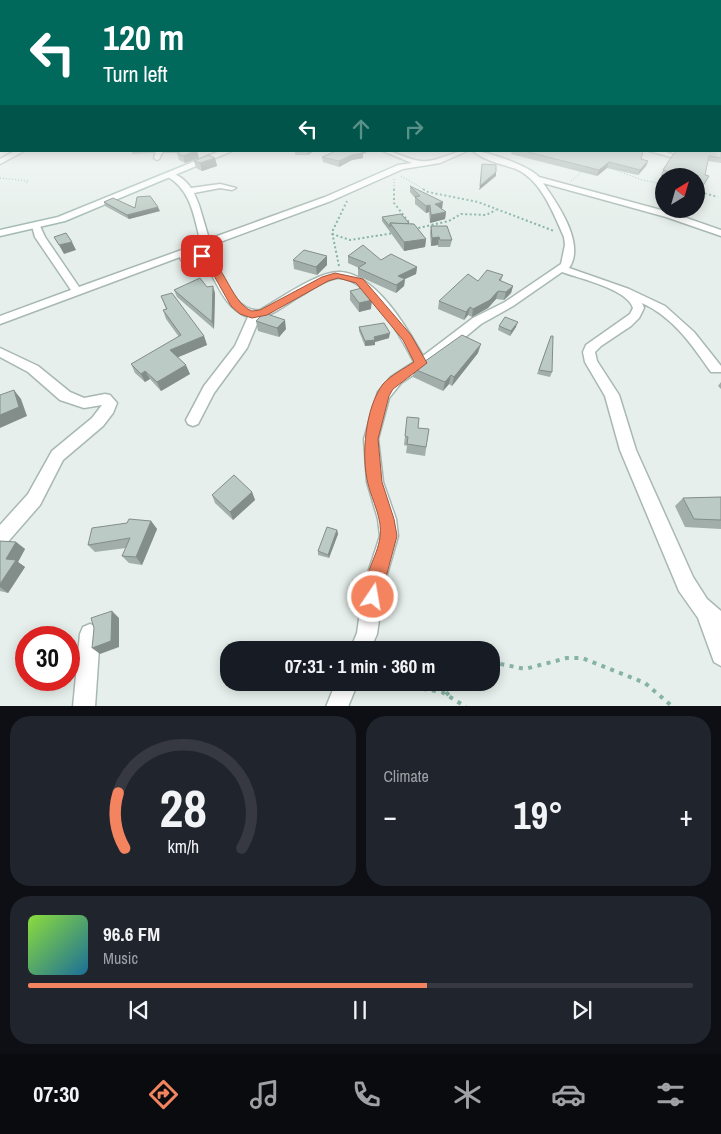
<!DOCTYPE html>
<meta charset="utf-8">
<style>
:root{--surface:#171b24;--page:#20242c;--text:#f1f3f6;--muted:#9ea1a6;--line:#363941;--accent:#f4845f}
body{margin:0;font-family:"Archivo Narrow",sans-serif;background:var(--page);color:var(--text);height:100vh;display:flex;flex-direction:column;font-size:19px;white-space:nowrap}
*{box-sizing:border-box;margin:0}
p{font-size:16px;color:var(--muted)}
.icon{flex:none;width:28px;height:28px;fill:none;stroke:currentColor;stroke-width:2;stroke-linecap:round;stroke-linejoin:round}
.map{position:relative;height:706px;overflow:hidden}
.panel{display:flex;flex-direction:column;gap:10px;padding:10px;background:#0d0f14;flex:1}
.panel>*{flex:none}
.guide{position:absolute;left:0px;top:0px;width:721px;height:152px;box-shadow:0 2px 12px #0003;background:#00695c;color:#fff;overflow:hidden}
.needle{width:32px;rotate:37deg}
.fabs{position:absolute;left:655px;top:168px;display:grid;gap:10px}
.fabs a{display:grid;place-items:center;width:50px;height:50px;border-radius:50%;background:var(--surface);box-shadow:0 2px 12px #0003;font-size:25px}
.speed{position:absolute;left:15px;top:626px;display:flex;gap:10px;font-size:25px;font-weight:700;text-align:center}
.speed>*{display:grid;place-content:center;width:65px;height:65px;border-radius:50%;background:var(--surface);box-shadow:0 2px 12px #0003;line-height:1}
.speed .limit{border:8px solid #d22;background:#fff;color:#111}
.pin{position:absolute;display:grid;place-items:center;width:42px;height:42px;color:#fff;margin:-21px;border-radius:10px;box-shadow:0 2px 8px #0006}
.me{position:absolute;width:55px;margin:-28px;rotate:12deg;stroke-linejoin:round;filter:drop-shadow(0 0 4px #0008)}
.turn{display:flex;align-items:center;gap:18px;height:105px;padding:0 20px;font-size:22px}
.turn .icon{width:65px;height:65px;stroke-width:2.5}
.turn b{display:block;font-size:35px;line-height:42px}
.lanes{display:flex;align-items:center;height:48px;padding:0 20px;background:#0003;justify-content:center;gap:25px;direction:ltr}
.lanes .off{opacity:.35}
.big{font-size:38px;font-weight:700;line-height:1.1}
.panel .tile{flex:1;display:flex;flex-direction:column;justify-content:center;gap:8px;min-width:0;padding:0 18px;border-radius:20px;background:var(--page)}
.panel .dial{align-items:center;gap:0}
.dial svg{height:130px;overflow:visible;fill:none;stroke:var(--line);stroke-width:7;stroke-linecap:round;text-anchor:middle}
.dial text{fill:var(--text);stroke:none}
.song{display:flex;align-items:center;gap:15px}
.cover{width:60px;height:60px;border-radius:8px;background:linear-gradient(135deg,hsl(90 70% 55%),hsl(200 70% 35%))}
.played{height:5px;border-radius:2px;background:linear-gradient(90deg,var(--accent) 60%,var(--line) 60%)}
.keys{display:flex;justify-content:space-around;direction:ltr}
.heat{display:flex;justify-content:space-between;align-items:center;font-size:28px;direction:ltr}
.panel .tiles{flex:1;display:grid;gap:10px;grid-template-columns:1fr 1fr}
.tile:last-child{grid-column:span 2}
.trip{position:absolute;left:220px;top:641px;width:280px;height:50px;border-radius:20px;background:var(--surface);box-shadow:0 2px 12px #0003;font-weight:700;line-height:50px;text-align:center}
.tab-bar{display:flex;height:80px;justify-content:space-around;align-items:center;background:#090b0e;color:var(--muted)}
.tab-bar .icon{width:35px;height:35px}
.tab-bar .on{color:var(--accent)}
.tab-bar b{font-size:22px;color:var(--text)}
.map>svg:first-child{display:block}
.lines{fill:none;stroke-linecap:round;stroke-linejoin:round}
.street-casing{stroke:#a8b8b2;stroke-width:3}
.secondary-casing{stroke:#a4bbb3;stroke-width:3}
.path-far2{stroke:#86b3a5;stroke-width:1;stroke-dasharray:1 2;stroke-linecap:butt}
.path-far1{stroke:#86b3a5;stroke-width:2;stroke-dasharray:2 2.5;stroke-linecap:butt}
.path{stroke:#86b3a5;stroke-width:4;stroke-dasharray:4 5.5;stroke-linecap:butt}
.street{fill:#fff;fill-rule:evenodd}
.secondary{fill:#fff;fill-rule:evenodd}
.wall{fill:#a1aea9}
.shaded-wall{fill:#838d89}
.building{fill:#bbcac4;stroke:#838d89}
.route{fill:#f4845f;stroke:#9f563e}
</style>
<div class="map">
<svg width="721" height="707" viewBox="0 0 721 707">
<rect width="100%" height="100%" fill="#e6efeb"/>
<g class="lines">
<g class="street-casing">
<g id="street">
<polygon points="15,151 24,151 0,164 0,159"/>
<polygon points="156,151 163,151 159,159 157,160 154,158"/>
<path d="M383 151C397 151 407 160 421 161 436 163 452 151 467 151L440 163 403 169 331 201 185 255H209C222 273 234 313 260 310 280 299 318 271 340 272 376 274 407 328 423 356L473 318 505 302 561 264 565 245 564 237C553 212 541 180 516 169 501 164 485 161 473 151 487 151 529 166 539 177L672 213 721 230V236L666 217 543 183C557 203 586 244 569 268L629 289 665 306 694 332 721 366V372H711C692 345 674 318 642 303L644 308 639 318 631 326 601 346 595 352 597 361 619 395 636 450 693 577 707 599 721 611V666L714 662 698 618 679 591 620 450 605 396 585 362 583 352 586 345 630 314 633 308C627 289 581 279 562 272L513 306 481 324 446 353 401 383 389 398 378 439 383 482 396 519 398 536 384 585 377 634 370 650H350L357 633 364 585 380 536 378 519 367 482 364 439 378 392 391 377 414 362C402 339 369 278 339 278 328 278 313 288 304 294 290 301 275 315 260 317L247 348 214 393 198 424 193 426 188 424 186 420 204 386 235 346 248 317C223 308 217 280 203 260H181L180 257 0 324V316L71 290 35 237 32 226 33 224H39L45 237 79 287 201 243C194 218 192 191 168 177V173C178 173 186 181 191 188L220 184 236 188 232 190 220 188 194 193 199 205 209 239 325 197 398 165 412 163Z"/>
<polygon points="649,151 663,151 674,155 671,157"/>
<polygon points="0,348 38,366 70,392 84,398 105,394 110,395 117,403 113,413 103,426 63,460 40,505 6,544 0,547 0,525 28,494 52,451 92,418 102,405 84,408 60,400 28,372 0,357"/>
<polygon points="90,624 97,627 100,634 95,707 73,707 80,634 83,627"/>
<polygon points="336,682 358,682 348,707 326,707"/>
</g>
</g>
<g class="secondary-casing">
<polygon id="secondary" points="220,151 232,151 65,221 0,236 0,230 58,217"/>
</g>
<g class="path-far2">
<polyline points="610,168 642,180 664,184"/>
<polyline points="401,176 425,190"/>
<polyline points="0,178 28,181 26,183"/>
<polyline points="394,179 394,190"/>
<polyline points="571,181 584,170"/>
</g>
<g class="path-far1">
<polyline points="394,189 394,203 412,226"/>
<polyline points="423,189 428,192 478,202 554,231"/>
<polyline points="696,191 718,197"/>
<polyline points="414,229 449,221 461,214 486,215 496,210"/>
<polyline points="332,234 350,240 394,233"/>
<polyline points="339,266 332,232 347,201"/>
</g>
<g class="path">
<polyline points="491,662 525,669 567,658 582,658 645,683 673,707"/>
<polyline points="395,682 406,686 442,692 466,707"/>
<polyline points="446,695 460,682"/>
</g>
<use href="#street" class="street"/>
<use href="#secondary" class="secondary"/>
</g>
<g class="wall">
<polygon points="721,131 721,163 708,161 705,175 709,176 696,198 696,176 665,176 661,175 663,170 720,151"/>
<polygon points="132,151 155,151 153,153 132,154"/>
<polygon points="163,151 197,151 199,158 185,163 179,160 177,153 164,153"/>
<polygon points="295,151 314,151 308,155 295,155"/>
<polygon points="336,151 369,151 363,154 363,158 352,160 339,167 323,162 322,157"/>
<polygon points="512,151 643,151 641,159 648,161 646,166 638,175 607,168 597,176 511,154"/>
<polygon points="215,158 217,166 202,171 196,168 194,161"/>
<polygon points="410,186 442,209 446,212 445,219 430,223 429,212 426,213 415,204 415,198 410,192"/>
<polygon points="104,202 135,208 160,211 129,219 105,206"/>
<polygon points="382,217 409,224 426,239 425,247 404,251 382,221"/>
<polygon points="431,226 452,240 450,247 438,247 438,245 431,246 430,233"/>
<polygon points="348,256 381,260 417,267 416,274 405,279 404,286 396,293 358,276 358,268 359,268 348,263"/>
<polygon points="293,260 327,265 317,275 294,269"/>
<polygon points="503,275 501,281 513,286 511,293 504,300 496,299 488,308 472,317 468,315 464,320 438,309 439,301 478,281"/>
<polygon points="207,287 215,293 214,329 177,297 174,290"/>
<polygon points="350,291 371,309 359,312 350,300"/>
<polygon points="161,296 204,336 207,345 178,357 190,374 161,391 150,379 145,382 135,373 131,364 179,337 166,319 163,310 166,309"/>
<polygon points="256,321 286,329 279,337 258,331"/>
<polygon points="499,326 516,327 510,336 498,330"/>
<polygon points="359,327 389,338 375,342 375,345 365,346 359,331"/>
<polygon points="551,336 552,372 550,377 537,374"/>
<polygon points="478,353 452,386 449,384 443,391 413,377 414,369"/>
<polygon points="721,382 721,389 718,386"/>
<polygon points="418,428 429,429 425,456 406,453 407,446 404,445 405,436"/>
<polygon points="252,492 255,500 233,520 215,503 212,495"/>
<polygon points="721,497 721,529 685,527 675,506 683,498"/>
<polygon points="151,521 157,529 142,565 129,563 122,556 126,548 95,552 88,545"/>
<polygon points="337,530 338,534 329,558 318,555 318,551"/>
<polygon points="0,541 16,542 25,549 18,562 25,567 8,593 0,591"/>
</g>
<g class="shaded-wall">
<polygon points="195,151 197,151 199,158 185,163 183,156"/>
<polygon points="307,151 314,151 308,155"/>
<polygon points="360,151 369,151 363,154 363,158 352,160 339,167 339,161"/>
<polygon points="215,158 217,166 202,171 200,163"/>
<polygon points="648,161 646,166 638,175 640,170"/>
<polygon points="609,162 607,168 597,176 599,170"/>
<polygon points="496,172 496,176 479,190 480,186"/>
<polygon points="443,202 442,209 435,211 435,204"/>
<polygon points="430,205 429,212 426,213 426,206"/>
<polygon points="158,207 160,211 129,219 127,215"/>
<polygon points="446,212 445,219 430,223 431,215"/>
<polygon points="439,237 438,245 431,246 432,238"/>
<polygon points="426,239 425,247 404,251 404,242"/>
<polygon points="72,242 76,250 64,254 59,245"/>
<polygon points="327,256 327,265 317,275 316,267"/>
<polygon points="417,267 416,274 405,279 404,286 396,293 398,276"/>
<polygon points="213,286 215,293 214,329 212,322"/>
<polygon points="513,286 511,293 504,300 506,292"/>
<polygon points="498,291 496,299 488,308 472,317 473,309"/>
<polygon points="372,300 371,309 359,312 359,303"/>
<polygon points="470,307 468,315 464,320 466,312"/>
<polygon points="285,320 286,329 279,337 277,328"/>
<polygon points="518,322 516,327 510,336 511,331"/>
<polygon points="390,333 389,338 375,342 375,345 365,346 365,341 374,337"/>
<polygon points="204,336 207,345 174,359 170,350"/>
<polygon points="481,344 478,353 452,386 454,377"/>
<polygon points="186,365 190,374 161,391 157,382"/>
<polygon points="145,371 150,379 145,382 141,374"/>
<polygon points="451,375 449,384 443,391 445,382"/>
<polygon points="14,390 21,399 27,416 0,428 0,415"/>
<polygon points="252,492 255,500 233,520 230,512"/>
<polygon points="151,521 157,529 142,565 136,557"/>
<polygon points="337,530 338,534 329,558 328,555"/>
<polygon points="16,542 25,549 18,562 25,567 8,593 0,587 0,584 6,559"/>
<polygon points="112,611 119,618 119,647 100,654 92,648"/>
</g>
<g class="building">
<rect x="0" y="125" width="1" height="20"/>
<polygon points="721,131 721,158 709,156 705,175 709,176 696,197 696,176 686,176 687,176 663,170 672,156 677,151 720,151 720,132"/>
<polygon points="182,151 195,151 183,156 177,153"/>
<polygon points="336,151 361,151 363,153 352,155 339,161 322,157"/>
<polygon points="524,151 643,151 641,159 648,161 640,170 609,162 599,170"/>
<polygon points="208,155 215,158 200,163 194,161"/>
<polygon points="482,164 496,165 496,172 480,186"/>
<polygon points="410,186 443,202 435,204 446,212 431,215 430,205 426,206 415,197 420,196"/>
<polygon points="150,196 158,207 127,215 104,202 113,198 135,208 137,197"/>
<polygon points="401,214 409,223 405,224 390,223 390,227 382,217"/>
<polygon points="390,223 414,224 426,239 404,242"/>
<polygon points="431,226 447,226 452,240 440,240 439,237 432,238"/>
<polygon points="66,233 72,242 59,245 54,237"/>
<polygon points="363,245 381,260 391,254 417,267 398,276 405,279 396,285 358,268 366,263 348,256"/>
<polygon points="304,250 327,256 316,267 293,260"/>
<polygon points="487,270 503,275 499,280 513,286 506,292 498,291 490,300 473,309 470,307 466,312 439,301 468,274 478,281"/>
<polygon points="200,278 207,287 213,286 212,322 174,290"/>
<polygon points="362,288 372,300 359,303 350,291"/>
<polygon points="172,293 204,336 170,350 186,365 157,382 145,371 141,374 131,364 181,335 163,310 167,309 161,296"/>
<polygon points="264,313 285,320 277,328 256,321"/>
<polygon points="505,317 518,322 511,331 499,326"/>
<polygon points="384,323 390,333 374,337 375,340 365,341 359,327"/>
<polygon points="462,335 481,344 454,377 451,375 445,382 414,369"/>
<polygon points="551,336 553,336 552,372 539,370"/>
<polygon points="14,390 19,407 0,415 0,395"/>
<polygon points="407,417 419,418 418,428 429,429 426,447 407,444 408,437 405,436"/>
<polygon points="234,475 252,492 230,512 212,495"/>
<polygon points="721,497 721,520 694,519 683,498"/>
<polygon points="129,519 151,521 136,557 122,556 130,538 88,545 92,528 127,523"/>
<polygon points="327,527 337,530 328,555 318,551"/>
<polygon points="0,541 16,542 6,559 16,560 0,584"/>
<polygon points="112,611 111,641 92,648 94,628 91,618"/>
</g>
<linearGradient id="sky" x2="0" y2="1"><stop stop-color="#84bce0"/><stop offset="0.56" stop-color="#f4f8f6"/><stop offset="1" stop-color="#f4f8f6" stop-opacity="0"/></linearGradient>
<rect width="721" height="224" fill="url(#sky)"/>
<path class="route" d="M199 254C221 251 230 304 252 311L260 310 322 277 335 273 363 279 411 335 427 363 393 389 389 396 378 439 382 482 394 519 397 536 379 603 373 606 367 603C358 582 378 557 380 537 383 520 372 500 368 484 361 456 365 408 383 384 391 375 405 368 414 362L403 340 356 283 338 278 328 281 267 315 252 318 240 314 231 306 208 265 198 256Z"/>
</svg>
<div class="fabs">
<a><svg class="needle" viewBox="-14 -14 28 28"><path d="M0-13l5 13h-10z" fill="#e53935"/><path d="M0 13l5-13h-10z" fill="#9ea1a6"/></svg></a>
</div>
<div class="speed"><div class="limit">30</div></div>
<div class="pin" style="left:202px;top:256px;background:#d93025"><svg class="icon" aria-label="arrive" viewBox="0 0 24 24"><path d="M6 21V4h12l-3 4 3 4H6"/></svg></div>
<svg class="me" style="left:373px;top:597px" viewBox="-20 -20 40 40"><circle r="17" fill="#f4845f" stroke="#fff" stroke-width="3"/><path d="M0-11L8 9 0 5-8 9z" fill="#fff"/></svg>
<div class="trip">07:31 · 1 min · 360 m</div>
<div class="guide">
<div class="turn"><svg class="icon" aria-label="left" viewBox="0 0 24 24"><path d="M17 20v-9H6M10 6l-5 5 5 5"/></svg><div><b>120 m</b>Turn left</div></div>
<div class="lanes"><svg class="icon" aria-label="left" viewBox="0 0 24 24"><path d="M17 20v-9H6M10 6l-5 5 5 5"/></svg><svg class="icon off" aria-label="ahead" viewBox="0 0 24 24"><path d="M12 20V5M6 11l6-6 6 6"/></svg><svg class="icon off" aria-label="right" viewBox="0 0 24 24"><path d="M7 20v-9h11M14 6l5 5-5 5"/></svg></div>
</div>
</div>
<section class="panel">
<div class="tiles">
<div class="tile dial"><svg viewBox="0 0 100 80">
<path d="M14 69A42 42 0 1 1 86 69"/>
<path d="M14 69A42 42 0 0 1 10 35" stroke="#f4845f"/>
<text x="50" y="56" font-size="32" font-weight="700">28</text>
<text x="50" y="72" font-size="11">km/h</text>
</svg></div>
<div class="tile"><p>Climate</p>
<div class="heat"><a>−</a><b class="big">19°</b><a>+</a></div>
</div>
<div class="tile">
<div class="song"><i class="cover"></i><div><b>96.6 FM</b><p>Music</p></div></div>
<div class="played"></div>
<div class="keys"><svg class="icon" aria-label="previous" viewBox="0 0 24 24"><path d="M18 5L8 12l10 7zM5 5v14"/></svg><svg class="icon" aria-label="pause" viewBox="0 0 24 24"><path d="M8 5v14M16 5v14"/></svg><svg class="icon" aria-label="next" viewBox="0 0 24 24"><path d="M6 5l10 7-10 7zM19 5v14"/></svg></div>
</div>
</div>
</section>
<nav class="tab-bar">
<b>07:30</b>
<svg class="icon on" aria-label="directions" viewBox="0 0 24 24"><path d="M12 3l9 9-9 9-9-9zM9 14v-3h6M13 9l2 2-2 2"/></svg>
<svg class="icon" aria-label="music" viewBox="0 0 24 24"><path d="M9 18V5l10-2v13"/><circle cx="6" cy="18" r="3"/><circle cx="16" cy="16" r="3"/></svg>
<svg class="icon" aria-label="phone" viewBox="0 0 24 24"><path d="M5 4h4l2 5-3 2q2 4 5 5l2-3 5 2v4C11 20 4 13 5 4z"/></svg>
<svg class="icon" aria-label="climate" viewBox="0 0 24 24"><path d="M12 3v18M4 7l16 10M4 17L20 7"/></svg>
<svg class="icon" aria-label="car" viewBox="0 0 24 24"><path d="M5 17H2v-5l4-1 3-4h7l3 4 3 1v5h-3M9 17h6M6 11h13"/><circle cx="7" cy="17" r="2"/><circle cx="17" cy="17" r="2"/></svg>
<svg class="icon" aria-label="filters" viewBox="0 0 24 24"><path d="M4 7h16M4 17h16"/><circle cx="9" cy="7" r="2"/><circle cx="15" cy="17" r="2"/></svg>
</nav>
